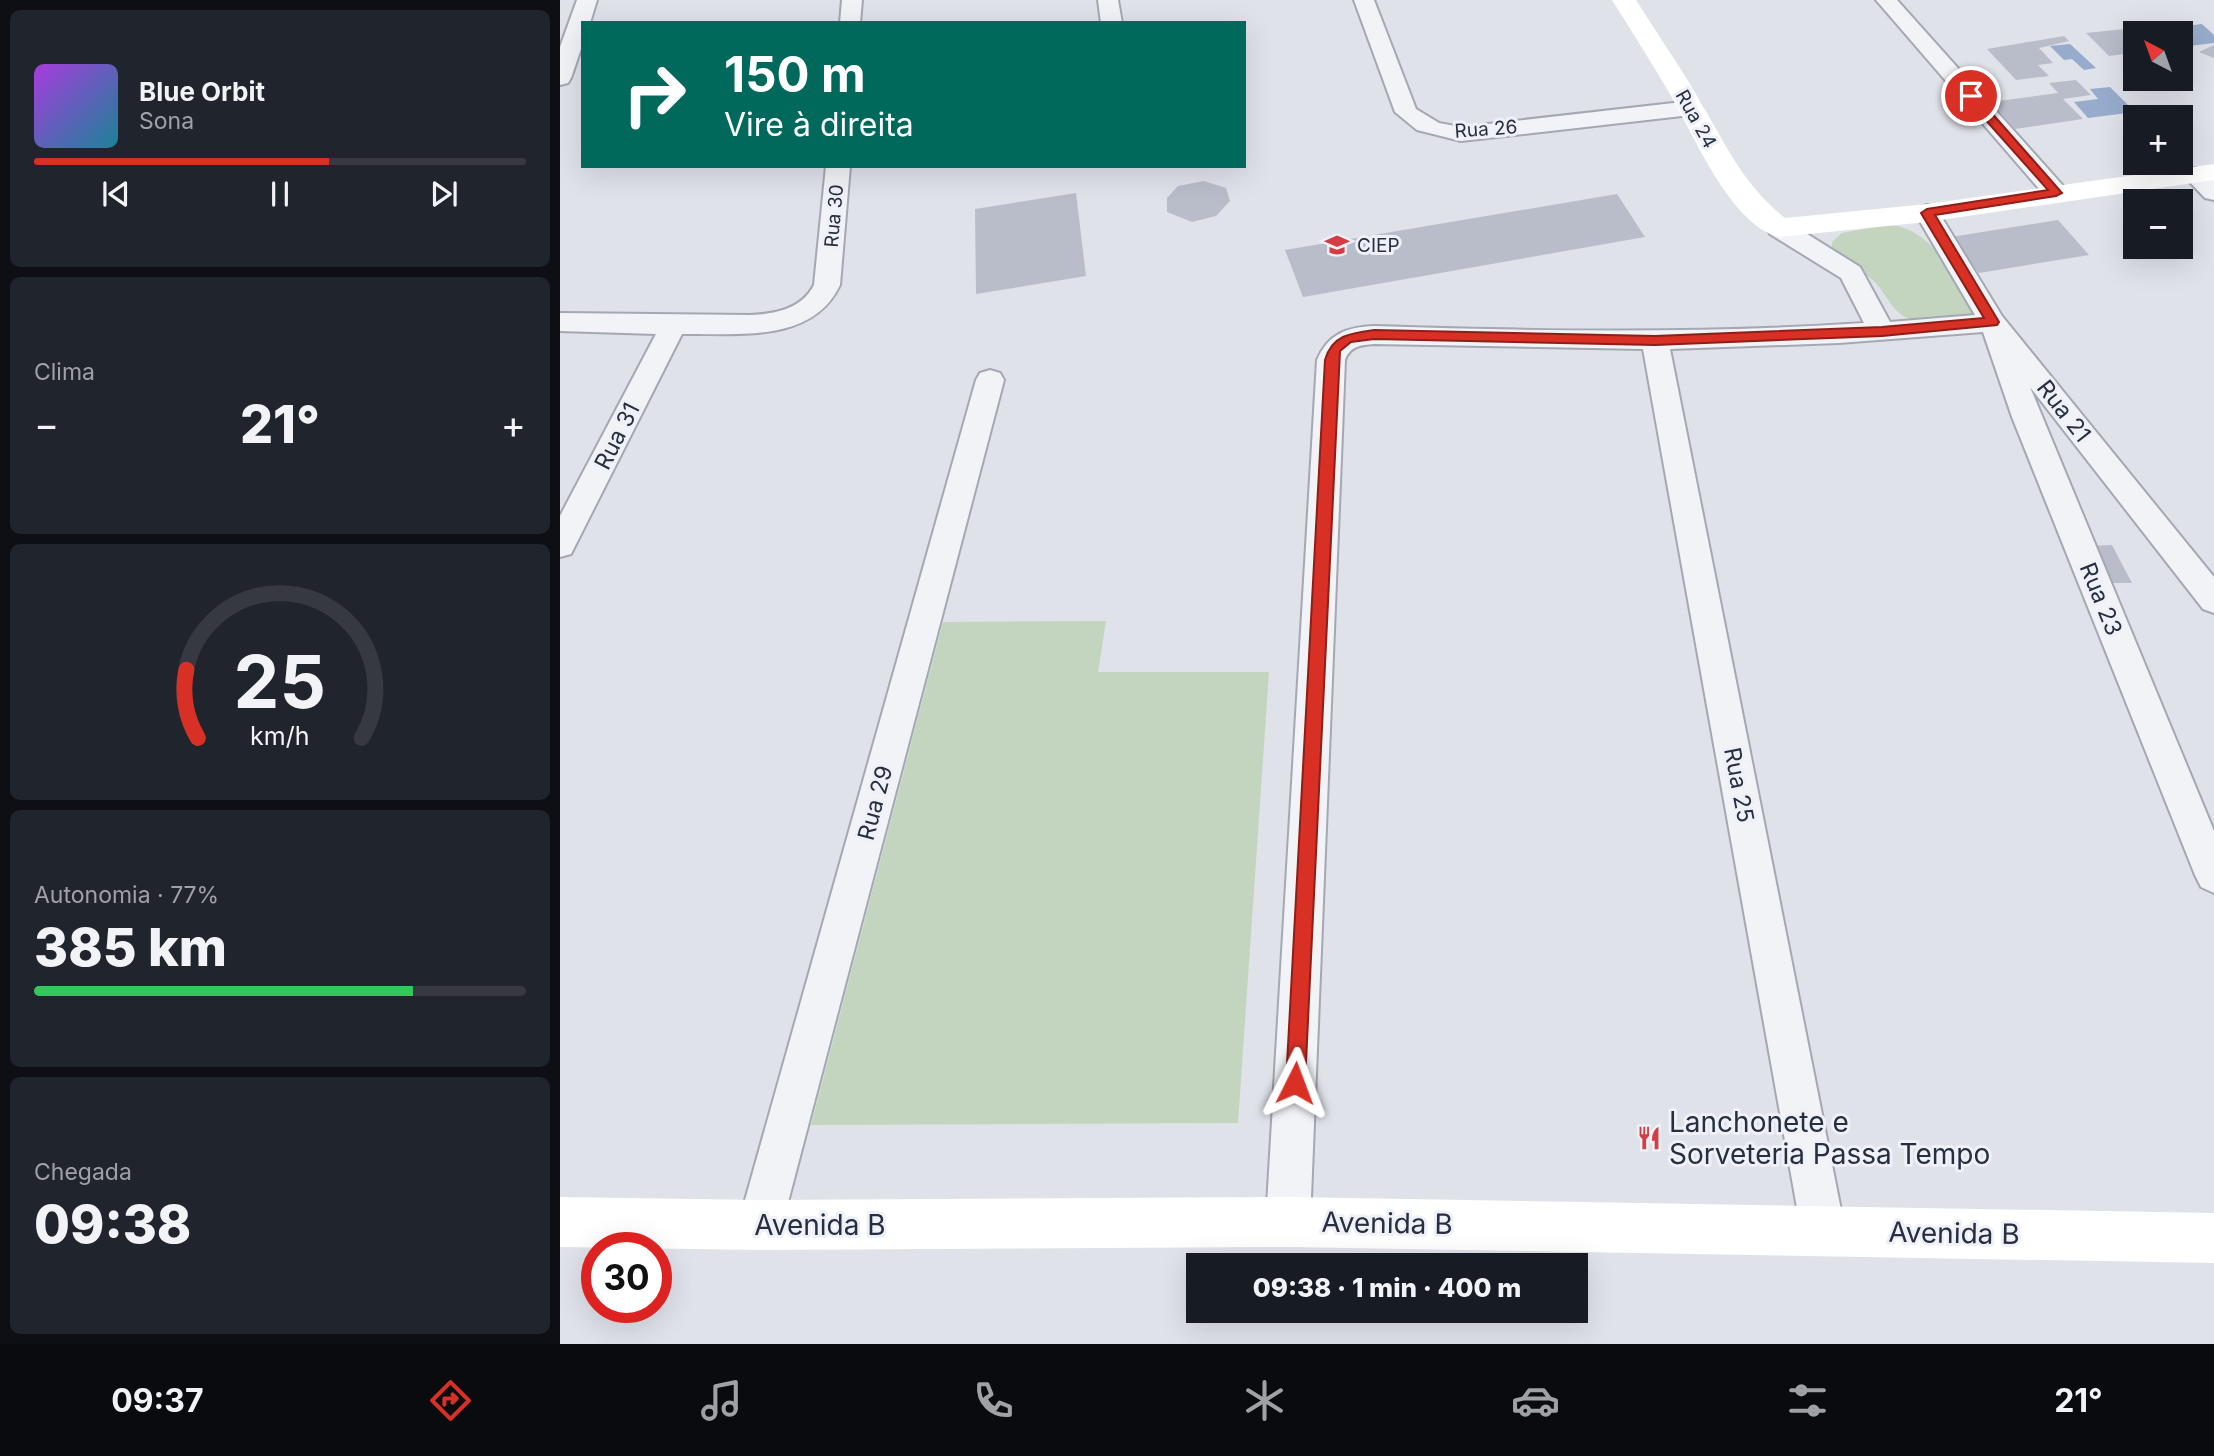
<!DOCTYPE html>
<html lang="pt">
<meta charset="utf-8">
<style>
:root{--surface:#171b24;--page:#20242c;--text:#f1f3f6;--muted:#9ea1a6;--line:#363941;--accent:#d93025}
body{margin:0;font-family:Inter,sans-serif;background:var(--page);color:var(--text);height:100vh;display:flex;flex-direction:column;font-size:26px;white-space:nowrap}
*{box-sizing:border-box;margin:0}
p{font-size:23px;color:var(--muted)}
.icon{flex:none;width:38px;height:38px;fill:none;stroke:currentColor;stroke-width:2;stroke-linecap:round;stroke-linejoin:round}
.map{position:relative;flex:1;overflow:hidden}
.details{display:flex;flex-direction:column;gap:10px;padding:10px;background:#0d0f14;width:560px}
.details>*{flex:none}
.top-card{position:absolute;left:21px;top:21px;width:665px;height:147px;border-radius:0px;box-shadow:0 7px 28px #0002;background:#00695c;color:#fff;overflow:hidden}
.needle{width:46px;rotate:319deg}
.buttons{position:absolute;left:1563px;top:21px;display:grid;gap:14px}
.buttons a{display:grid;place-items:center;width:70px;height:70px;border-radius:0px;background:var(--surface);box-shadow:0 7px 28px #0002;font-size:35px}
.speed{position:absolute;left:21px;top:1232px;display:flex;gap:14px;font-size:35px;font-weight:700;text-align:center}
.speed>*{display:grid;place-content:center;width:91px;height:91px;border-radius:50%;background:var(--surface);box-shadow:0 7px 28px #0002;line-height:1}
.speed .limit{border:10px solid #d22;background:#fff;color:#111}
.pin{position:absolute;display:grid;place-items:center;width:60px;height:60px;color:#fff;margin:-30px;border:4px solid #fff;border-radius:50%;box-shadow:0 2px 7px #0007}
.me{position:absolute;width:77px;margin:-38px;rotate:3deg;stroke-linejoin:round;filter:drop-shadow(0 0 5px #0008)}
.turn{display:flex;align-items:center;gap:24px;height:147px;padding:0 28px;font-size:32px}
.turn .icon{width:91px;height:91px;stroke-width:2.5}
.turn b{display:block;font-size:49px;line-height:60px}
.big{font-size:52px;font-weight:800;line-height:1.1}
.details .tile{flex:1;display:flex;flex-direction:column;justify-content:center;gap:10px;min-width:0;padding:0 24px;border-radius:10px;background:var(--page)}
.details .dial{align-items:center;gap:0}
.dial svg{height:182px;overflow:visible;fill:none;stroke:var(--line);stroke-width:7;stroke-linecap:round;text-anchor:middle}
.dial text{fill:var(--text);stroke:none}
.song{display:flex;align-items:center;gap:21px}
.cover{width:84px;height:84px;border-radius:10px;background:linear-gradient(135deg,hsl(280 70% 55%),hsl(190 70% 35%))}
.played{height:7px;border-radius:4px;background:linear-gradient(90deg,var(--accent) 60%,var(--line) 60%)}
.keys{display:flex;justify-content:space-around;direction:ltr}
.heat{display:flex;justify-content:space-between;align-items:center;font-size:38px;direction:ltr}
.charge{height:10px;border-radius:5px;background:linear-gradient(90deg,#34c759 77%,var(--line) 0)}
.trip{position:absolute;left:626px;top:1253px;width:402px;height:70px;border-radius:0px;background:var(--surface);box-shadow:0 7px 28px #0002;font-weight:800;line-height:70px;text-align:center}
.tab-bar{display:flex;height:112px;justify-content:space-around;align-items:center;background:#090b0e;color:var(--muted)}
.tab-bar .icon{width:49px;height:49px}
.tab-bar .current{color:var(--accent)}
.tab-bar b{font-size:32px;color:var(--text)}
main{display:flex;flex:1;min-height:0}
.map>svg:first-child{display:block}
.green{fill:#c3d4bf}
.water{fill:#97accc}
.building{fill:#b9bdc9}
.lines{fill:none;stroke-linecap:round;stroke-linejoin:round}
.street-casing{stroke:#a4a8b3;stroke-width:4}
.street{fill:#f2f3f7;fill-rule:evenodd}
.secondary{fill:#fff;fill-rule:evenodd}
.route{fill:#d93025;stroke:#8d1f18;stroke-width:2}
.labels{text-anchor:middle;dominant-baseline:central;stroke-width:6;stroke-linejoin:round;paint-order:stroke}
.far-street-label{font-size:19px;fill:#272e41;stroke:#eef1f7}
.far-poi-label{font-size:19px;fill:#272e41;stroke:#eef1f7;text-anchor:start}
.street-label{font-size:23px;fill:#272e41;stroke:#eef1f7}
.near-poi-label{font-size:28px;fill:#272e41;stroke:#eef1f7;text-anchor:start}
.near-street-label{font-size:28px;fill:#272e41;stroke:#eef1f7}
</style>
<main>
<section class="details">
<div class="tile">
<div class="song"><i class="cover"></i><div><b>Blue Orbit</b><p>Sona</p></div></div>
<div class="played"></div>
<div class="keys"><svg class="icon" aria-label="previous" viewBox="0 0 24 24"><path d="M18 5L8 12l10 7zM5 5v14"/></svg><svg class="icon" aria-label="pause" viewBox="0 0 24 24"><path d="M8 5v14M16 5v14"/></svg><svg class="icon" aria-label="next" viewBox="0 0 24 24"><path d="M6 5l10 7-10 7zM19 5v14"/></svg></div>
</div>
<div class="tile"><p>Clima</p>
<div class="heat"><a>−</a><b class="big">21°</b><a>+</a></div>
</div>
<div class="tile dial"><svg viewBox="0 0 100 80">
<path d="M14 69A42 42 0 1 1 86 69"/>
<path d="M14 69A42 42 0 0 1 9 39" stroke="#d93025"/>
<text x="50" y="56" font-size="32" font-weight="700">25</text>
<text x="50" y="72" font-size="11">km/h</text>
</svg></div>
<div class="tile"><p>Autonomia · 77%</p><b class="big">385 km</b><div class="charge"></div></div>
<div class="tile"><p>Chegada</p><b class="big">09:38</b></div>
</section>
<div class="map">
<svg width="1654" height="1344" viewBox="0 0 1654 1344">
<rect width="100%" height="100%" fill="#dfe2e9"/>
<g class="green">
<path d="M1327 225C1368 226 1390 270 1414 298L1418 309C1406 323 1357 326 1342 315 1330 307 1325 292 1315 282 1302 270 1282 263 1272 249V242L1282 233Z"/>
<polygon points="546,621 538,672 709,672 678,1123 251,1125 383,622"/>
</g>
<g class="water">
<polygon points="1642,24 1654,35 1654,43 1621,47 1620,33 1606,33 1601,29"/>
<polygon points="1510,44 1536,68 1524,70 1512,59 1504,60 1490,46"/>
<polygon points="1550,87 1575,112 1528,118 1514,102 1538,99 1530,89"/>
</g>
<g class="building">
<polygon points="1593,26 1601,33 1575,33 1575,56 1572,53 1549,56 1526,33"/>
<polygon points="1504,36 1509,41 1479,48 1493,63 1478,65 1489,76 1456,80 1427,49"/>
<polygon points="1654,45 1654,58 1639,52"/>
<polygon points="1516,80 1531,95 1503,99 1523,119 1455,129 1431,102 1498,93 1489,83"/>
<polygon points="644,181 666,188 670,201 656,216 632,222 607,212 607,198 618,186"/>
<polygon points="516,193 526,276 416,294 415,209"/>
<polygon points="1057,194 1085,237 743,297 725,250"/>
<polygon points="1498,220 1529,255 1419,273 1391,237"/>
<polygon points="1552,545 1572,583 1543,583 1527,546"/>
</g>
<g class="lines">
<g class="street-casing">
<g id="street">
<polygon points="17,0 37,0 30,23 23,23 23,43 11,78 8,83 0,85 0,47"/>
<polygon points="282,0 302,0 300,23 280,23"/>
<polygon points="538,0 558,0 562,23 541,23"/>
<polygon points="794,0 814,0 856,109 879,123 901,127 1131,101 1139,103 1142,108 1139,113 1131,115 901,141 857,130 835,112"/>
<polygon points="1316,0 1337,0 1505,188 1508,193 1505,198 1496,200 1487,198"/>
<path d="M266 166H290L280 285C252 344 177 333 122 334L11 554 0 557V516L96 334 0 331V313L189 315C214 314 241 310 254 285Z"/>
<polygon points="1635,168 1643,170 1654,180 1654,200 1645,198 1623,175 1627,170"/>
<path d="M1367 205 1376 208 1442 316 1654 577V613L1643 609 1470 387 1654 831V893L1641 887 1635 875 1452 417 1423 332 1279 343 1110 349 1285 1230 1278 1245 1263 1252 1248 1245 1241 1230 1083 349 814 344C801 345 790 346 785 360L750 1222 743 1237 728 1244 713 1237 706 1222 757 360C768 334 787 327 814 326 977 331 1141 334 1304 323L1281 278 1210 234 1207 228 1210 222 1219 220 1228 222 1300 267 1330 322 1415 315 1355 213 1358 208Z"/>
<polygon points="430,370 440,373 444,380 222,1225 215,1240 200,1247 185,1240 178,1225 416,380 420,373"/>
</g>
</g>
<use href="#street" class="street"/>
<g class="secondary">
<path d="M1052 0H1076C1096 32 1118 63 1137 96 1165 142 1181 183 1225 218L1367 204 1654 164V180L1367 222 1219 237C1170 224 1135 137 1111 96 1092 63 1072 32 1052 0Z"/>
<polygon points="0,1197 200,1200 728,1197 1654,1213 1654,1263 728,1247 200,1250 0,1247"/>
</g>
</g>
<path class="route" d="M1407 94H1415L1502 193 1496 196 1375 215 1439 322 1437 325 1322 336 1095 345 814 339 791 342 780 351 745 1083 742 1090 735 1093 728 1090 726 1083 765 360C772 335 791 333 814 330L1095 336 1322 327 1424 318 1361 213 1367 209 1488 190 1407 99Z"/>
<defs>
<g id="school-bare" transform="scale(1.89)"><path d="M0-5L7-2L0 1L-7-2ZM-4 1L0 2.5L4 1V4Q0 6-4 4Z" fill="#d63c44" stroke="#eef1f7" stroke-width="2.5" paint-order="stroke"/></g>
<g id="restaurant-bare" transform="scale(1.89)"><path d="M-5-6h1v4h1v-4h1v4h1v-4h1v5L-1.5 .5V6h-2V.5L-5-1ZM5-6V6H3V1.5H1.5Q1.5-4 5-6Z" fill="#d63c44" stroke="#eef1f7" stroke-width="2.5" paint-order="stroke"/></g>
</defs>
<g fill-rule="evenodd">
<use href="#school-bare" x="777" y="245"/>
<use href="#restaurant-bare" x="1089" y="1138"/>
</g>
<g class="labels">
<g class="far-street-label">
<text transform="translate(1136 119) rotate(61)">Rua 24</text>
<text transform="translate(926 129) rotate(-4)">Rua 26</text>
<text transform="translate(274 216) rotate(-85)">Rua 30</text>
</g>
<g class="far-poi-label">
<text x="797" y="245">CIEP</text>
</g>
<g class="street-label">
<text transform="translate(1504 411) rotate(52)">Rua 21</text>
<text transform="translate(57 436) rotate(-63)">Rua 31</text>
<text transform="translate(1541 599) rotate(68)">Rua 23</text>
<text transform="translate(1179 785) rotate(79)">Rua 25</text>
<text transform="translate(315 803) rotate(-75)">Rua 29</text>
</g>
<g class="near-poi-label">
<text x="1109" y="1122">Lanchonete e<tspan x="1109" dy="32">Sorveteria Passa Tempo</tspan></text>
</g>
<g class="near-street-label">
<text transform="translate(827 1223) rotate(1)">Avenida B</text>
<text x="260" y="1225">Avenida B</text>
<text transform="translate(1394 1233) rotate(1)">Avenida B</text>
</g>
</g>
</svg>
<div class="buttons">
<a><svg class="needle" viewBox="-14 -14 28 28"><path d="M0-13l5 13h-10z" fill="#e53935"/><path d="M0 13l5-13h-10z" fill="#9ea1a6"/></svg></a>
<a>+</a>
<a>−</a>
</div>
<div class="speed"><div class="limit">30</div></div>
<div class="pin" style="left:1411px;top:96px;background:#d93025"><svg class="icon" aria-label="arrive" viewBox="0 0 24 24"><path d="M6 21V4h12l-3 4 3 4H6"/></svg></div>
<svg class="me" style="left:735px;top:1083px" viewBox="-20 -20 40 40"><path d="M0-17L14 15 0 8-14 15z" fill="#d93025" stroke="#fff" stroke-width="4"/></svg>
<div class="trip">09:38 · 1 min · 400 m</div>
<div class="top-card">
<div class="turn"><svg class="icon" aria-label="right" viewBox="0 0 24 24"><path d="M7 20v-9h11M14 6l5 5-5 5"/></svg><div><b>150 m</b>Vire à direita</div></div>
</div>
</div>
</main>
<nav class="tab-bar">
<b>09:37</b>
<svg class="icon current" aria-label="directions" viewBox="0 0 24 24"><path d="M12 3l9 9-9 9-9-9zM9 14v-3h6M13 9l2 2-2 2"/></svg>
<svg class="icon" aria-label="music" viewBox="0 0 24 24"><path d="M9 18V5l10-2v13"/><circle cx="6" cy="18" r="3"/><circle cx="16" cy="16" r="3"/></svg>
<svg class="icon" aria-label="phone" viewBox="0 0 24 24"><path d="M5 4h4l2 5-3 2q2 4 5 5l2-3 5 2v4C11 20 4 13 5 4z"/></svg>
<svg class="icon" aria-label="climate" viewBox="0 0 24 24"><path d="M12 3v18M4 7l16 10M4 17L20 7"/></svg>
<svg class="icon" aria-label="car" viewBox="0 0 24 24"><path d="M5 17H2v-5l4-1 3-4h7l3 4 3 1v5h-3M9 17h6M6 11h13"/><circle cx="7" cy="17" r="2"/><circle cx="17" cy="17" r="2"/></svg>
<svg class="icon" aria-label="filters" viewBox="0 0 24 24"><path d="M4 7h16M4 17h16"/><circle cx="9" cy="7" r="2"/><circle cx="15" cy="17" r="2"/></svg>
<b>21°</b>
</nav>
